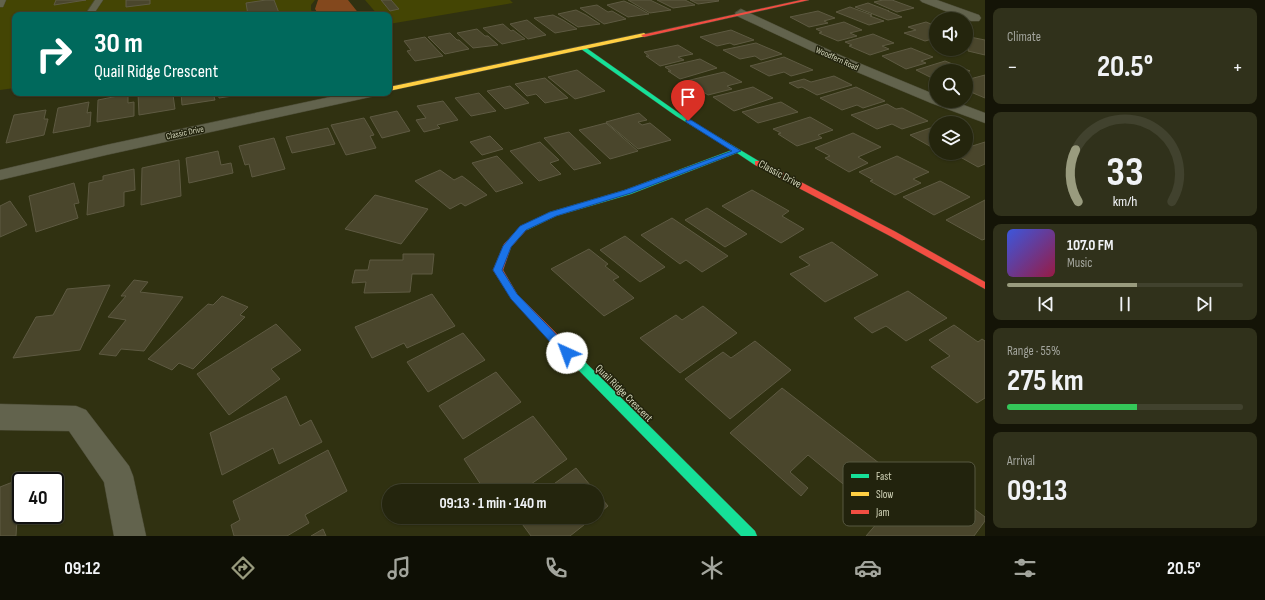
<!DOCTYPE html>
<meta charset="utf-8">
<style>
:root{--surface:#24250d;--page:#30311b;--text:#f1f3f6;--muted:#a3a59d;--line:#41422e;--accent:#999b7e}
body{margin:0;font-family:"Sofia Sans Condensed",sans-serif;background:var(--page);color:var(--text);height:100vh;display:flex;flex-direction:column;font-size:15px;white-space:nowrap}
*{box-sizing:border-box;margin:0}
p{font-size:13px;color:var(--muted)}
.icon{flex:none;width:22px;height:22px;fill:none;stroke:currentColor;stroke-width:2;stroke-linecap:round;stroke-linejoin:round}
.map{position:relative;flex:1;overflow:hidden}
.sheet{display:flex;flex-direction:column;gap:8px;padding:8px;background:#141407;width:280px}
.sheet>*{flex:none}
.guide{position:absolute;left:12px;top:12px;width:380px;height:84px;border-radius:8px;box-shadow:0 1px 3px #0004,0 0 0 1px var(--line);background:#00695c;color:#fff;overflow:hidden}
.fabs{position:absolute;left:929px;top:12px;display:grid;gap:8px}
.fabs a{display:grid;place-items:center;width:44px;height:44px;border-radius:50%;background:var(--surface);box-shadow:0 1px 3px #0004,0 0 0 1px var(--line);font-size:20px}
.speed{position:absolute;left:12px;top:472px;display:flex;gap:8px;font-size:20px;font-weight:700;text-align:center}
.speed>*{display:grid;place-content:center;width:52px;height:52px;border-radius:50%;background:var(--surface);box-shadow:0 1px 3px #0004,0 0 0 1px var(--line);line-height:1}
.speed .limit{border:2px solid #111;border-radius:6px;background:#fff;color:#111}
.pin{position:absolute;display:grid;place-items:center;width:34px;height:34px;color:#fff;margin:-41px -17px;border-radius:50% 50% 50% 0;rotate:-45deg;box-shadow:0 0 4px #0007}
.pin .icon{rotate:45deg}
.me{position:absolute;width:44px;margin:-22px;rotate:317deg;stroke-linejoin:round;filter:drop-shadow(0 0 3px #0008)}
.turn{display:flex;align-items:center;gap:14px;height:84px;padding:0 16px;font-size:18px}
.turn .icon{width:52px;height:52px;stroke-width:2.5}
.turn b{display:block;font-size:28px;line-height:34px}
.big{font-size:30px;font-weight:700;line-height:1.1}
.sheet .card{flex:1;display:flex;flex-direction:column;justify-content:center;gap:6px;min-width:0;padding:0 14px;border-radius:8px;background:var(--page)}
.sheet .dial{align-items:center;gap:0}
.dial svg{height:104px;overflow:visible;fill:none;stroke:var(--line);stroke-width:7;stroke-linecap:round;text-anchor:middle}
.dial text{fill:var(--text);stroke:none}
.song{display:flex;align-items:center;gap:12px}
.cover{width:48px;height:48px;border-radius:6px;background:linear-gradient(135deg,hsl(230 70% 55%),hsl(340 70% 35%))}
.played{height:4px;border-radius:2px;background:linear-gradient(90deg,var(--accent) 55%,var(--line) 55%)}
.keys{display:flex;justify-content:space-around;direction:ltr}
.heat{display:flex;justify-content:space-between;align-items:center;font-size:22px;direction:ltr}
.charge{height:6px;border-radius:3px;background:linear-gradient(90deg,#34c759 55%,var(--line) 0)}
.trip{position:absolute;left:382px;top:484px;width:222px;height:40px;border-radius:20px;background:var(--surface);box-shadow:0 1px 3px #0004,0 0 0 1px var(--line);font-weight:700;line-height:40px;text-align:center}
.dock{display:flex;height:64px;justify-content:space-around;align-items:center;background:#0e0f05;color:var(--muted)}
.dock .icon{width:28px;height:28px}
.dock .on{color:var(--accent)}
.dock b{font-size:18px;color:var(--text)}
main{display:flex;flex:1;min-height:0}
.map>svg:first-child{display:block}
.built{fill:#444504}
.green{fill:#83481d}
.building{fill:#4a462c;stroke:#5e5a42}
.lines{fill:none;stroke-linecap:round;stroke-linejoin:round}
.lane-casing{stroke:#4a4a34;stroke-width:1}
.street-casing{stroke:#4a4a34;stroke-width:1}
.fast-casing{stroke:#4a4a34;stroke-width:1}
.slow-casing{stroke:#4a4a34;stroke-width:1}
.jam-casing{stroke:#4a4a34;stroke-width:1}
.lane{fill:#62634d;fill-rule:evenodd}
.street{fill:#62634d;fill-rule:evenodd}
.fast{fill:#16e098;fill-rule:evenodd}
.slow{fill:#ffcf43;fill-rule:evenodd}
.jam{fill:#f24e42;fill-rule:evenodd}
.route{fill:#1a73e8;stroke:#114b97}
.labels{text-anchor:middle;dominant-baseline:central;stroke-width:3;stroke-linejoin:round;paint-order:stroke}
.far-street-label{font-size:9px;fill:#d2d4b9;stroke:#22230d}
.street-label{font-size:11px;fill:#d2d4b9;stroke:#22230d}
.key{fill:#22230d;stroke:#575841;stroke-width:1}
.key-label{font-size:11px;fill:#d2d4b9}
</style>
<main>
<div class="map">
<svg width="985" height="536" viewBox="0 0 985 536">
<rect width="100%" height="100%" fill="#303111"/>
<g class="built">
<polygon points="0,0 315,0 311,5 311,10 315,15 15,15 15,88 0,90"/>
<polygon points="365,0 510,0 513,3 389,24 389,15 378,15"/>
</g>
<polygon class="green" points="318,0 348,0 360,15 319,15 315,9"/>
<g class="building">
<polygon points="56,0 86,0 54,5"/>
<polygon points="126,0 150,0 150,4 126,7"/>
<polygon points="266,0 274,0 279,13 248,15 246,3"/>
<polygon points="381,0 391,0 399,9 390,11"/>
<polygon points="628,0 650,0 671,10 650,13"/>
<polygon points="657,0 685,0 695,5 673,8"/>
<polygon points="690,0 718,0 719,1 698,4"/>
<polygon points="883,0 892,0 914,8 897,12 874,2"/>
<polygon points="624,1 635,6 649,14 628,17 607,5"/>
<polygon points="868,3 889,11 888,11 902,17 888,20 855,7"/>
<polygon points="597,5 608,12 612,11 626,19 604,24 580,8"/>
<polygon points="850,7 872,15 870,16 884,21 869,25 836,12"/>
<polygon points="576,10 586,15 600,24 578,27 558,14"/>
<polygon points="818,11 835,18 824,21 828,23 809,27 790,17"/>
<polygon points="553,15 563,20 577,29 555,33 534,18"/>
<polygon points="527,20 546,35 528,39 510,24"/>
<polygon points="844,22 862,30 850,33 857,36 838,41 819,33 822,32 816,29"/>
<polygon points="926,22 936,26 936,38 925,41 904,33 916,30 908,27"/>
<polygon points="503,24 511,31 513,30 525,39 502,44 483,28"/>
<polygon points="477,29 485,36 488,36 498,45 473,48 457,33"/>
<polygon points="731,30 754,40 734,45 730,43 717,46 700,37"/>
<polygon points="450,33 457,40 459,40 469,49 445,54 428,37"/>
<polygon points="873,34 894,43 882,46 889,49 870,55 849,46 852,45 845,42"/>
<polygon points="425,37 443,56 415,61 407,51 411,50 404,41"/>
<polygon points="970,37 985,40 985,55 968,51"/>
<polygon points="756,43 782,54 761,60 755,56 740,59 723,50"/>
<polygon points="678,45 693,54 678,57 684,60 660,66 646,56 649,56 644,52"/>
<polygon points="911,48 933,57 921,61 926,63 906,69 882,56"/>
<polygon points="784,57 813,70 791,76 784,72 769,76 750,66"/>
<polygon points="700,59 717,68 680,79 668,71 671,71 665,67"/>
<polygon points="945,61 970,71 936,71 936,80 916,70"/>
<polygon points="577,70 605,91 575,99 548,77"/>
<polygon points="724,72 742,82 727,86 732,89 708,95 686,81"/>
<polygon points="985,75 985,98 966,90 966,80"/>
<polygon points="834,76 852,85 817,95 802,87 798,88 789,83 804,79 811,82"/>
<polygon points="545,78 568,98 545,103 536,94 527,96 515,84"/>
<polygon points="510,86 529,103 505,109 487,91"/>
<polygon points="753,87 773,98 734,111 713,97"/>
<polygon points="856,87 885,101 863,108 857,105 842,110 820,98"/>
<polygon points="138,93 168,93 168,96 173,95 175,109 139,115"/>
<polygon points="181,93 213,93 215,100 182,105"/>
<polygon points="218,93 253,93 219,98"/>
<polygon points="479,93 496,111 471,116 455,98"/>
<polygon points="128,94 128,103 134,102 134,116 97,122 98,100"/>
<polygon points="443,101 458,120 437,125 440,128 424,132 416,120 426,118 417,106"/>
<polygon points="89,102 87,113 91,112 90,126 53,133 58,108"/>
<polygon points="781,102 798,112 758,123 742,112"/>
<polygon points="887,104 896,109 902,108 928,121 902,129 892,124 877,129 851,115"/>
<polygon points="46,110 44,119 48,119 44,135 6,143 14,115"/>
<polygon points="397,111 410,131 382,138 370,117"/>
<polygon points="639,113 647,120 638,122 642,125 650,123 671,140 638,149 606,122"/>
<polygon points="810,117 833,130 818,135 822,138 797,146 778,134 781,133 773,129"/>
<polygon points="364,118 374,135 370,136 376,148 346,155 331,125"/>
<polygon points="606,123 638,151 610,159 579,130"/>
<polygon points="936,126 935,149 910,135"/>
<polygon points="328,128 335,144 292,153 286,137"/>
<polygon points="569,132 601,163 574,170 544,138"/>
<polygon points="853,133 881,147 858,157 868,163 849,172 825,158 830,156 815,148"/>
<polygon points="490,136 503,149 482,155 470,142"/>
<polygon points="274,138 285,169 252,177 249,164 245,165 239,146"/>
<polygon points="540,142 559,160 550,163 561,174 539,181 510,151"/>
<polygon points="985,142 985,164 978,167 953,153 966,153 966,148"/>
<polygon points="218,151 221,165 231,163 233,173 189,183 186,158"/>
<polygon points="497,156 523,183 496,192 472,163"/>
<polygon points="897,156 929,172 913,179 921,183 895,195 870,181 873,180 859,172"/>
<polygon points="179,160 181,196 141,205 142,168"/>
<polygon points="134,169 135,190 124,192 124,206 87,215 89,183 103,180 103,176"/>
<polygon points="440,170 454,180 462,176 487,195 465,206 461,203 450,209 415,181"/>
<polygon points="940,181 970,197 934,215 903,197"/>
<polygon points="74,183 79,203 74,204 78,218 36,232 29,196"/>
<polygon points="752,190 789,211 782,216 804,229 781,243 722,206"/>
<polygon points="375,195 428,209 401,244 345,229"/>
<polygon points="985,200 985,239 982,240 946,220"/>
<polygon points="10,201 27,225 0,237 0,206"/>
<polygon points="707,208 747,234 725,247 685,220"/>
<polygon points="672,218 728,256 702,272 686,260 680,264 641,235"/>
<polygon points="625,236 665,267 640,282 600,250"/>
<polygon points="832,242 878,275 825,302 790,274 810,265 799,257"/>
<polygon points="589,249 608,264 605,266 619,277 613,280 634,298 604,316 551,269"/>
<polygon points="403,254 434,254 432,274 412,274 410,292 364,293 366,282 352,283 355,270 368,270 370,260 403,260"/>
<polygon points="134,280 148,282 140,292 183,297 144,351 121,349 116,356 99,354 126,320 108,317 126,296 121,296"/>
<polygon points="110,285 80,350 13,358 36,317 53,315 67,289"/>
<polygon points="908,291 947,318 906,341 886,326 872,333 854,318"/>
<polygon points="432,294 455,326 407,348 404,343 372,358 355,327"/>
<polygon points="222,296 248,307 240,315 245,317 193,369 179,363 172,370 148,359 208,304 213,305"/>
<polygon points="703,306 737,333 680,373 640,338 676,315 682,320"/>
<polygon points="276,324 301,350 271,369 280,379 229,415 197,374"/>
<polygon points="954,325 978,342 982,339 985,341 985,398 977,403 931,367 950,356 929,340"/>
<polygon points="463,333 485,360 428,392 407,362"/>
<polygon points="755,341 791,370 730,419 685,379 723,352 731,358"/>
<polygon points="496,372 521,402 463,439 439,406"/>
<polygon points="782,388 897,477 871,507 808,455 790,472 808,488 801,496 730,433"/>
<polygon points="286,396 300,426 311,420 322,442 279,464 273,448 222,475 210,433"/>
<polygon points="533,416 567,459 521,491 485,491 464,459"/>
<polygon points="328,450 347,491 305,515 309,523 287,536 234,536 231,525 240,520 233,501"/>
<polygon points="576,468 595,491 544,491"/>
<polygon points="923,470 985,517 985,521 974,536 866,536"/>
<polygon points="23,478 23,481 21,481 21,515 27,515 17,519 16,536 0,536 0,487"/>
<polygon points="597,493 608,506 597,515"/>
<polygon points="517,517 594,517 570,536 531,536"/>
<polygon points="323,529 326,536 311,536"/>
</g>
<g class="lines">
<g class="lane-casing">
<g id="lane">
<polygon points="0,0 6,0 3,7 0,7"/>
<polygon points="95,0 103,0 93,15 85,15"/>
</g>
</g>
<g class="street-casing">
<g id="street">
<polygon points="920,0 937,0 979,15 981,18 979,21 971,21 922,2"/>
<polygon points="741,9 842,56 936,95 936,101 953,101 985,113 985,123 931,103 857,72 737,16 735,13"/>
<polygon points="349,93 377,93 375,96 370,97 106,155 0,180 0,170 106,145"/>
<polygon points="0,404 76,406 86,410 129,466 133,476 146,536 114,536 104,482 69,431 0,430"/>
</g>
</g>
<g class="fast-casing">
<g id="fast">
<polygon points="581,47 585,47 680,114 762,163 758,165 755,165 737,153 631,194 556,216 527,230 521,230 520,228 521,226 550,212 625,190 732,150 676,116 581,49"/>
<polygon points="556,336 560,337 755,531 757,536 741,536 552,343 551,340 552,337"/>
</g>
</g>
<g class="slow-casing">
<polygon id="slow" points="644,33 647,35 646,36 389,91 389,87"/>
</g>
<g class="jam-casing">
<g id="jam">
<polygon points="801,0 809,0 644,37 641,35"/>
<polygon points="755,161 761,161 896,232 985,282 985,289 890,236 755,165"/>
<polygon points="524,225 528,228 511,247 503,270 517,294 560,337 561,340 560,343 556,344 552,343 511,298 493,270 504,244 521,226"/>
</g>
</g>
<use href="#lane" class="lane"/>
<use href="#street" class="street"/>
<use href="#fast" class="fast"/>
<use href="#slow" class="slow"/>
<use href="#jam" class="jam"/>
</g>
<polygon class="route" points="686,120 691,120 741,151 631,193 556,216 526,230 511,247 502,270 517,294 571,350 572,353 571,356 563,356 511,299 493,270 503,246 520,226 550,212 625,190 732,151 686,122"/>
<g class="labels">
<g class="far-street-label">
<text transform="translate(837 59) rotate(24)">Woodfern Road</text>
<text transform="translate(185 133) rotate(-12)">Classic Drive</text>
</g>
<g class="street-label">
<text transform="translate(780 174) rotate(28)">Classic Drive</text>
<text transform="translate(624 393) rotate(45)">Quail Ridge Crescent</text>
</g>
</g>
<rect x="843" y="462" width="132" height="64" rx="6" class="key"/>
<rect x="851" y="474" width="18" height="4" fill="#16e098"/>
<rect x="851" y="492" width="18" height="4" fill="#ffcf43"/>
<rect x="851" y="510" width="18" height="4" fill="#f24e42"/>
<g class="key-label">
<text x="876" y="480">Fast</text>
<text x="876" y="498">Slow</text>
<text x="876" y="516">Jam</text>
</g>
</svg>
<div class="fabs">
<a><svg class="icon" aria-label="sound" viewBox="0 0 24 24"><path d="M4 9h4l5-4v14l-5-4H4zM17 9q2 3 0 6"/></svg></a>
<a><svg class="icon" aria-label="search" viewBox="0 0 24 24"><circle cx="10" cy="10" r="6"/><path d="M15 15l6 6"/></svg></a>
<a><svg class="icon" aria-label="layers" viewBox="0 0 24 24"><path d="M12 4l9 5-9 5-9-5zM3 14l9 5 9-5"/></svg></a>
</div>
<div class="speed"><div class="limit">40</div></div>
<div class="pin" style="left:688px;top:121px;background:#d93025"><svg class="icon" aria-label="arrive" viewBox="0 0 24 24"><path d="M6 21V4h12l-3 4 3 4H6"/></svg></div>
<svg class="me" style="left:567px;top:353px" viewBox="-20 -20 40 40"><circle r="19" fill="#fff"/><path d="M0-13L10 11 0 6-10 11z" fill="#1a73e8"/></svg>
<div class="trip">09:13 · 1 min · 140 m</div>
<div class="guide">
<div class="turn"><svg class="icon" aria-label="right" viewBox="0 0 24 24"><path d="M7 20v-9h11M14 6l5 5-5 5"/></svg><div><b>30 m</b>Quail Ridge Crescent</div></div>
</div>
</div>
<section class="sheet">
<div class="card"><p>Climate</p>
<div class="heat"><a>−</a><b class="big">20.5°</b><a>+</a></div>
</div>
<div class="card dial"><svg viewBox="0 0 100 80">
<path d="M14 69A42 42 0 1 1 86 69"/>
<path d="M14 69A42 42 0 0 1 12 29" stroke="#999b7e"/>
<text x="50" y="56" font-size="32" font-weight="700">33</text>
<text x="50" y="72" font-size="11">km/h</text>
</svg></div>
<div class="card">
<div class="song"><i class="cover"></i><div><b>107.0 FM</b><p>Music</p></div></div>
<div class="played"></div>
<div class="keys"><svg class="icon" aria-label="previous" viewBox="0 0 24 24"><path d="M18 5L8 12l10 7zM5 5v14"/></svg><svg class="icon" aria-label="pause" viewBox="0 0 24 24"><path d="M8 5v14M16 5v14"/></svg><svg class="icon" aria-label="next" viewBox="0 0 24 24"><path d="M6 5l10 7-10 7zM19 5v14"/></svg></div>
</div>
<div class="card"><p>Range · 55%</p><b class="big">275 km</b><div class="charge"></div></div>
<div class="card"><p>Arrival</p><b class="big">09:13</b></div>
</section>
</main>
<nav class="dock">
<b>09:12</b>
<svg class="icon on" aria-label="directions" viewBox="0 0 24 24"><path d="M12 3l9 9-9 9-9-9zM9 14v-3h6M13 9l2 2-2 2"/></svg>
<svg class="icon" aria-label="music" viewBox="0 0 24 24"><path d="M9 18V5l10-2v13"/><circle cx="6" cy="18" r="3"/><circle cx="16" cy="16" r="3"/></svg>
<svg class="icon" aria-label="phone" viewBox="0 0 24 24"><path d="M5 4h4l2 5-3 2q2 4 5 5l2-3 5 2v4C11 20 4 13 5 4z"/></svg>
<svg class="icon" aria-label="climate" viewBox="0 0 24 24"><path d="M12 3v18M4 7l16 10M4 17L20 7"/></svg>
<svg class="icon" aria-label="car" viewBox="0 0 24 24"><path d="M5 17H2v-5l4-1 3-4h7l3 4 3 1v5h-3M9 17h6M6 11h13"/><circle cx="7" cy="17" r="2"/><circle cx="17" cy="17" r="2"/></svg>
<svg class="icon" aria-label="filters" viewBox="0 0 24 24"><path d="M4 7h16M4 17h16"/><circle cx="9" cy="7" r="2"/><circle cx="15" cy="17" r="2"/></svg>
<b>20.5°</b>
</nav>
